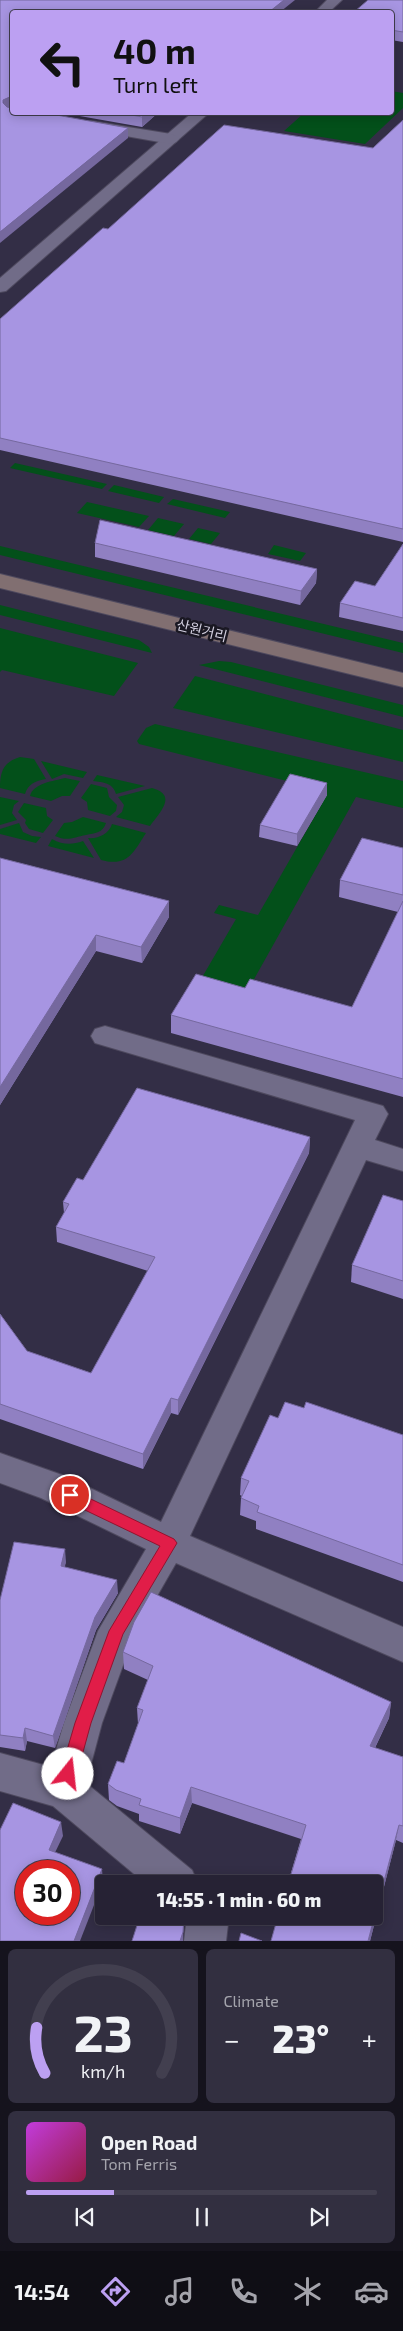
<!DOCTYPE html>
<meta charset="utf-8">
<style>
:root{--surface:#262234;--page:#322f40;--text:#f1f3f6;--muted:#a4a4ac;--line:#423f4f;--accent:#bca0f2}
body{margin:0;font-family:"Exo 2","Noto Sans KR",sans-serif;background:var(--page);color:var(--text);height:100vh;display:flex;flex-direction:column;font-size:19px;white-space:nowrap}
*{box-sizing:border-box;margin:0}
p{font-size:16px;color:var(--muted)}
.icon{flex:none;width:28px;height:28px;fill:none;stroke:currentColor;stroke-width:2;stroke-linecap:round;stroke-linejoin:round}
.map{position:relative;height:1941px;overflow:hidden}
.sheet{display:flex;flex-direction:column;gap:8px;padding:8px;background:#15131d;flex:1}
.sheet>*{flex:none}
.hud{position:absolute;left:10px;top:10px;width:384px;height:105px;border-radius:5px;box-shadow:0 2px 12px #0003,0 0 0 1px var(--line);background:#bca0f2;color:#111;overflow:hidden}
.speed{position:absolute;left:15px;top:1860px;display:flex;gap:10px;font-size:25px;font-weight:700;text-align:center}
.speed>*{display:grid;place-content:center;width:65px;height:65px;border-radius:50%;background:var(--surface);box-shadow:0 2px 12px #0003,0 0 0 1px var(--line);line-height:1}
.speed .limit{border:8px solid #d22;background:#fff;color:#111}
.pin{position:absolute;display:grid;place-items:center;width:42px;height:42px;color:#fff;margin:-21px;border:2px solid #fff;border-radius:50%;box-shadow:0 1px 5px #0007}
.me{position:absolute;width:55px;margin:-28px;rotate:16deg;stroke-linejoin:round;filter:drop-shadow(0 0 4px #0008)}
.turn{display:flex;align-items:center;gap:18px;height:105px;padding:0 20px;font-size:22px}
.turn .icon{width:65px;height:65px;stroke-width:2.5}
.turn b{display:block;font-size:35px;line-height:42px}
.big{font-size:38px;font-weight:800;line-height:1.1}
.sheet .widget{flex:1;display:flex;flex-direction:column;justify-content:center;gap:8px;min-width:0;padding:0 18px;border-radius:8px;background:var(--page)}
.sheet .dial{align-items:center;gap:0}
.dial svg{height:130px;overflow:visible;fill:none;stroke:var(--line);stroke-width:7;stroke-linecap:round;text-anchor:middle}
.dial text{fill:var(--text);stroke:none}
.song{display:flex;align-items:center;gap:15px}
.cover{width:60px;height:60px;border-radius:8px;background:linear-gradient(135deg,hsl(290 70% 55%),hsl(340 70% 35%))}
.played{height:5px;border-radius:2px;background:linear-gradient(90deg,var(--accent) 25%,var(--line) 25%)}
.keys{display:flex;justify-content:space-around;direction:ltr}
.heat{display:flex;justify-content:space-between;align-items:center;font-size:28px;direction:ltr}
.sheet .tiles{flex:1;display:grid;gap:8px;grid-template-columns:1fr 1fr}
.widget:last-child{grid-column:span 2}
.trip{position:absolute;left:95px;top:1875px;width:288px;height:50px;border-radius:5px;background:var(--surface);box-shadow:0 2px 12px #0003,0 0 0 1px var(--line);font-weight:800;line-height:50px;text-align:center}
.tab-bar{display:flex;height:80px;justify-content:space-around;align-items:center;background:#0f0e15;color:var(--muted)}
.tab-bar .icon{width:35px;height:35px}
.tab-bar .selected{color:var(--accent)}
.tab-bar b{font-size:22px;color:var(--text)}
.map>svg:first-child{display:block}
.green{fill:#03501a}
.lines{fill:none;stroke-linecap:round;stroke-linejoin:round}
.minor-casing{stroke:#4e495e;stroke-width:2}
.tertiary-casing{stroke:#4e495e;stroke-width:2}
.secondary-casing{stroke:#4e495e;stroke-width:2}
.minor{fill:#716c88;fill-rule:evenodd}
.tertiary{fill:#716c88;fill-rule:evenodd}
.secondary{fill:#816f71;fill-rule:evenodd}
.wall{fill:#9080c2}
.shaded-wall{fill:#75689e}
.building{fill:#a795e2;stroke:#75689e;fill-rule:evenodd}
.route{fill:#e11d48;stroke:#92132f}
.labels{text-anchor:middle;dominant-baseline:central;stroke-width:5;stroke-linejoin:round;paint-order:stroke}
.street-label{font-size:14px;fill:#d2cfdf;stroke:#1a1823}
</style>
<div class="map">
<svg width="403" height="1941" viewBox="0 0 403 1941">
<rect width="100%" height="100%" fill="#332e46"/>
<g class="green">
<polygon points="391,91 403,93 403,108 365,144 284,131 304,113 391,112"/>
<polygon points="15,463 107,484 102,489 10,468"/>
<polygon points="114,485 164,497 159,503 108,491"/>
<polygon points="173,499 230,512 225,518 167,504"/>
<polygon points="87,502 149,516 139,527 77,513"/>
<polygon points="158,518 184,524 174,536 148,530"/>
<polygon points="198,528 220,533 211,544 189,539"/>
<polygon points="274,545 306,553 300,561 268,554"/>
<polygon points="0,546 403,643 403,653 0,555"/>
<polygon points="0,605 139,640 149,647 152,653 0,615"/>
<polygon points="0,628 138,663 114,696 2,670 0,672"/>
<polygon points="219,661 231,662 403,705 403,717 199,665"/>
<polygon points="195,676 403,730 403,762 173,708"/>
<polygon points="155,724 403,781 403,808 356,797 243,999 197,986 236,919 214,913 219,905 258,915 323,802 291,782 139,744 137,741 146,728"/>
<path d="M20 757 34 759 46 779C35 781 28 784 25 794L0 788C0 772 3 762 20 757Z"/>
<polygon points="41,761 87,772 83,778 64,774 52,779"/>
<path d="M97 775 145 786 116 794C113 783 103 782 93 781Z"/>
<path d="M65 778 80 781 70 796H62L51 801 30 796C33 783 54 781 65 778Z"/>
<polygon points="91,784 107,788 109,797 117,805 116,811 110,816 88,810 87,802 81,798"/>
<path d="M152 788C178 795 160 812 150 826L116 817 122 812 124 805 118 797Z"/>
<polygon points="0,797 19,801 14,805 12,813 17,820 0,825"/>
<polygon points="24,803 46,808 47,816 53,820 43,833 29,829 25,823 26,820 18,812"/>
<path d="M83 817 106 823C103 833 95 833 86 835 74 837 68 842 55 836L64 823 72 822Z"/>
<polygon points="19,823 23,832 32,836 41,837 36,843 0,834 0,829"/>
<path d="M112 824 146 833C133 853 128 867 101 860L88 838C98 839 109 834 112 824Z"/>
<path d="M52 839C63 845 72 845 83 841L94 858 48 846Z"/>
</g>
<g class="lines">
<g class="minor-casing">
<g id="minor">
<polygon points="327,0 342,0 329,12 315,12"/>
<polygon points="193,112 210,112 6,291 0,292 0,278"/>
<polygon points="105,1026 383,1106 388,1114 375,1140 403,1149 403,1171 366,1160 190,1536 403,1627 403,1662 176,1563 133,1638 102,1723 86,1783 192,1870 198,1884 146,1884 53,1806 0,1791 0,1753 51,1767 64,1723 98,1631 146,1549 41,1498 0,1483 0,1453 65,1476 161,1522 355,1120 95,1043 91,1036 95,1029"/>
<polygon points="187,1916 229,1916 226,1941 184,1941"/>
</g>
</g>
<g class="tertiary-casing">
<polygon id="tertiary" points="91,121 171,134 176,136 179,139 176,142 171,144 86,129 83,126 86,123"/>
</g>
<g class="secondary-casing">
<polygon id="secondary" points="0,574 403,673 403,687 0,588"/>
</g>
<use href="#minor" class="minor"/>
<use href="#tertiary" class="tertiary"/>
<use href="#secondary" class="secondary"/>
</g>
<g class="wall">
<polygon points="403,0 403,42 391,40 391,12"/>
<polygon points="57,112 159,112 142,127"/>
<polygon points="403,120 403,542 0,450 0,319 108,229 373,148"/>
<polygon points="95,543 317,569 316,583 300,605 95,557"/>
<polygon points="403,544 403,631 339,617 340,603 375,586"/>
<polygon points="327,783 327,795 297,846 259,837 260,825"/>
<polygon points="403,848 403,1097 171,1033 171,1015 245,988 352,1007 398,912 339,897 340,880"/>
<polygon points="0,858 169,901 169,917 142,963 96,951 0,1105"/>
<polygon points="310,1137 309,1153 178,1415 171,1413 143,1469 0,1419 0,1314 27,1351 91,1373 148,1271 57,1242 56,1227 64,1213 63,1202 83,1180"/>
<polygon points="403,1201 403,1299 351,1282 352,1265"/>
<polygon points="304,1408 403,1435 403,1582 256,1529 256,1521 240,1515 241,1498 242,1496 240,1495 241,1478 278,1418"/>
<polygon points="66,1562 64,1567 118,1593 96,1630 55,1748 27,1741 25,1751 0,1747 0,1600"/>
<polygon points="123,1652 391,1702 389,1718 375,1748 403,1757 403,1843 396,1840 370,1941 271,1941 301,1839 192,1803 180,1834 139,1821 139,1814 117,1806 109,1800 108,1784 124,1763 138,1724 137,1708 148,1680 124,1669"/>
</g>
<g class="shaded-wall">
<polygon points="284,0 295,0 280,12 269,12"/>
<polygon points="12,96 12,106 4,110 3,100"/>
<polygon points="147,112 159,112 142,127 142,117"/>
<polygon points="128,128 128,138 0,243 0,232"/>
<polygon points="317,569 316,583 300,605 301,591"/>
<polygon points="327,783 327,795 297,846 297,834"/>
<polygon points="169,901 169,917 142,963 141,947"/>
<polygon points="96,935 96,951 0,1105 0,1087"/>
<polygon points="310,1137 309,1153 178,1415 178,1400"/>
<polygon points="171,1398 171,1413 143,1469 143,1454"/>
<polygon points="65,1549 66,1562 62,1579 61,1566"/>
<polygon points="117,1580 118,1593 96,1630 55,1748 53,1736 95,1617"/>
<polygon points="391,1702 389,1718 368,1762 370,1746"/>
<polygon points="25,1728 27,1741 25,1751 23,1738"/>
<polygon points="191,1787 192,1803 180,1834 180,1818"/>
<polygon points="61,1822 63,1836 50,1863 49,1850"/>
<polygon points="399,1825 396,1840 370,1941 368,1941"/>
<polygon points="102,1869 103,1882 80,1941 74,1941"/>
<polygon points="184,1916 183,1941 180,1941"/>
</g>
<g class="building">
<polygon points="0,0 284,0 269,12 12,12 12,98 12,96 3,100 3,103 7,107 12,108 12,112 40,112 128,128 0,232"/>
<polygon points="368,0 403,0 403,32 391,30 391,12 354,12"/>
<polygon points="116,112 147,112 142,117"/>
<polygon points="403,120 403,529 0,438 0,319 103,228 108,229 224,125 373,148"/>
<polygon points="100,520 317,569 301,591 95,543"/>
<polygon points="403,544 403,618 340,603 355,581 375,586"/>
<polygon points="290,774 327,783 297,834 260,825"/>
<polygon points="362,838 403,848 403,895 340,880"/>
<polygon points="0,858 169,901 141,947 96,935 0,1087"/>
<polygon points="403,901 403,1079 171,1015 196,974 245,988 250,979 352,1007"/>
<polygon points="137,1088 310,1137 178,1400 171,1398 143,1454 0,1404 0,1314 27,1351 91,1373 155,1257 56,1227 69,1204 63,1202 77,1178 83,1180"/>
<polygon points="383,1195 403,1201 403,1281 352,1265"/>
<polygon points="285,1402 304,1408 306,1402 403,1435 403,1565 257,1512 259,1506 241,1498 249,1481 241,1478 270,1415 278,1418"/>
<polygon points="14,1542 65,1549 61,1566 117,1580 95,1617 53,1736 25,1728 23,1738 0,1735 0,1600"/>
<polygon points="151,1592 391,1702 370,1746 403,1757 403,1826 399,1825 368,1941 271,1941 278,1916 374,1916 374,1884 288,1884 306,1825 191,1787 180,1818 139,1805 141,1799 116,1790 108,1784 117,1761 124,1763 143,1710 137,1708 153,1666 123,1652 134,1622"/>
<path d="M13 1803 61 1822 49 1850 102 1869 74 1941H0V1830ZM26 1871H69V1914H26Z"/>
<polygon points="140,1916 184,1916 183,1932 180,1941 132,1941"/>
<polygon points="241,1933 262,1941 239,1941"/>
</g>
<polygon class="route" points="70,1489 174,1539 177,1543 123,1634 91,1723 77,1774 74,1779 68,1781 63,1779 60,1774 75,1723 109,1631 160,1546 64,1500 62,1495 64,1491"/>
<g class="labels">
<g class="street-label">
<text transform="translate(202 630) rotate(14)">산원거리</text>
</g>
</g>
</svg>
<div class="speed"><div class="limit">30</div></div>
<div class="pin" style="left:70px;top:1495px;background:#d93025"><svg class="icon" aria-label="arrive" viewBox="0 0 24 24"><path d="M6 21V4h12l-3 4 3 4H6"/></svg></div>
<svg class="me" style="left:68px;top:1774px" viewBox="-20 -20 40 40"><circle r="19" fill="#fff"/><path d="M0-13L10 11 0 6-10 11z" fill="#e11d48"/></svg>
<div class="trip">14:55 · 1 min · 60 m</div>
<div class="hud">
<div class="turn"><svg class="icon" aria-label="left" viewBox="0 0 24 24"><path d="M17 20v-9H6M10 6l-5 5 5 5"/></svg><div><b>40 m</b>Turn left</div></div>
</div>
</div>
<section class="sheet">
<div class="tiles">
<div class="widget dial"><svg viewBox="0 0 100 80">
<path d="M14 69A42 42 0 1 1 86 69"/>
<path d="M14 69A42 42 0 0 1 9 41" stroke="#bca0f2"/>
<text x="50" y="56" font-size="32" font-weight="700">23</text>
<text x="50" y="72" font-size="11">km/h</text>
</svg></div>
<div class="widget"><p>Climate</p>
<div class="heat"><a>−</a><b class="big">23°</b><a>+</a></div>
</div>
<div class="widget">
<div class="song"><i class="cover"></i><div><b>Open Road</b><p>Tom Ferris</p></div></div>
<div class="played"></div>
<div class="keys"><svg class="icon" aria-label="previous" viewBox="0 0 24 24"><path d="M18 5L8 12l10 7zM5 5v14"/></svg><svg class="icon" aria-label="pause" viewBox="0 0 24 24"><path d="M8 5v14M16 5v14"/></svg><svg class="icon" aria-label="next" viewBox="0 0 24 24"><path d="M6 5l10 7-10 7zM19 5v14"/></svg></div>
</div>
</div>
</section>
<nav class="tab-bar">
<b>14:54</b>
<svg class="icon selected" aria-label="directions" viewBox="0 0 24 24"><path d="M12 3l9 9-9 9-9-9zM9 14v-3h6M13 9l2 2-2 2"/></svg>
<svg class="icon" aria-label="music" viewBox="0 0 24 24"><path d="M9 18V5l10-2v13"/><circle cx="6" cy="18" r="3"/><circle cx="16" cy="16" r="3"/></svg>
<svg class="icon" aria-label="phone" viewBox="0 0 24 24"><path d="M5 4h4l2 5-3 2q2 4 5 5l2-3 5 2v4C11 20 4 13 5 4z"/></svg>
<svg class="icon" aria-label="climate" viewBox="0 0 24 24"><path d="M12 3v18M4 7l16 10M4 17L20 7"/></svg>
<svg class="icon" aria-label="car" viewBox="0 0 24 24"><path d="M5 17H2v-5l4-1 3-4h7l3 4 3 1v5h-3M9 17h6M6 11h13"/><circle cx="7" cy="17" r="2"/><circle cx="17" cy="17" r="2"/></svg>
</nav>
